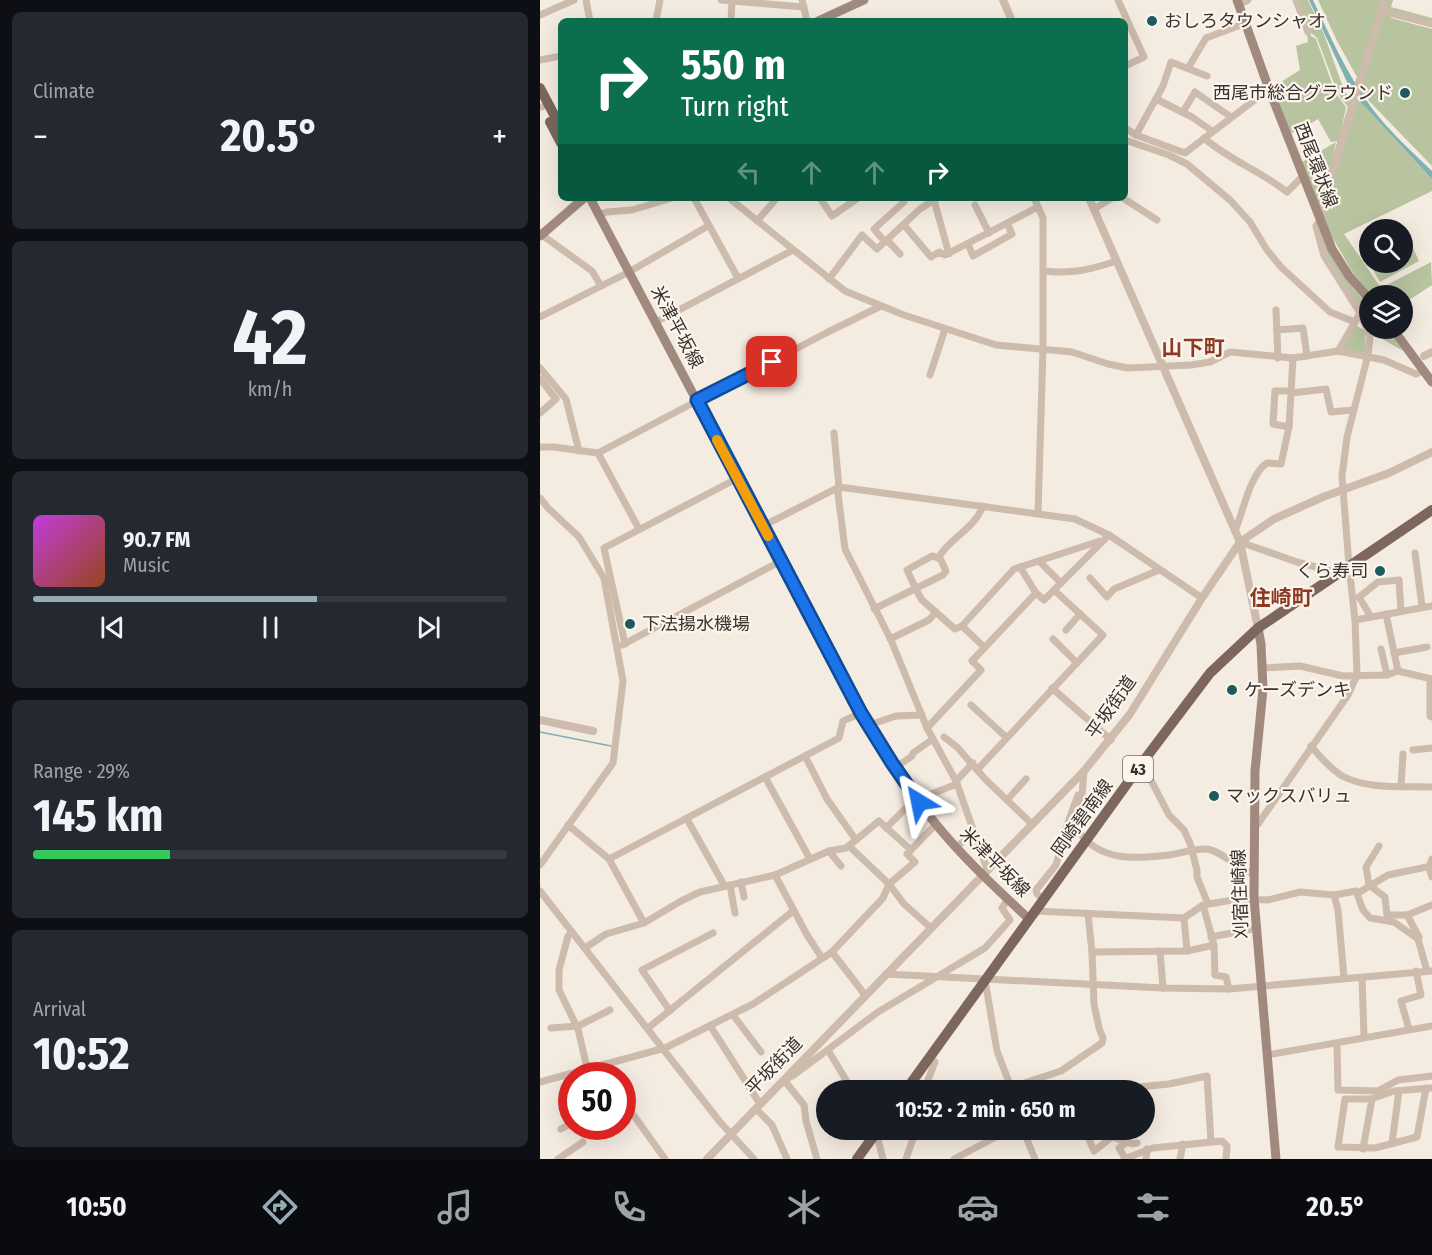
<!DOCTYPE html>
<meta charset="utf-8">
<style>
:root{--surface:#171b24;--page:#242831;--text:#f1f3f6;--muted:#9ea1a6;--line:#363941;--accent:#92aeb2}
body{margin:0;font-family:"Fira Sans Condensed","Noto Sans JP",sans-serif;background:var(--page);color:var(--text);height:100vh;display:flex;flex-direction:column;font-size:22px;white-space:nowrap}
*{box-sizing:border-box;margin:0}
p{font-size:20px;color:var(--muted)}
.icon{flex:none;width:33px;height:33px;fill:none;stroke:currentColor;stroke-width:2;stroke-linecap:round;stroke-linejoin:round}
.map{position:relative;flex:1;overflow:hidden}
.side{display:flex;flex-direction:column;gap:12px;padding:12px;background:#0d0f14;width:540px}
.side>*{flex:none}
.top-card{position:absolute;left:18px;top:18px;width:570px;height:183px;border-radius:9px;box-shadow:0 6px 24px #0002;background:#0b6e4f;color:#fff;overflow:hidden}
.buttons{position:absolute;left:819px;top:219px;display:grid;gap:12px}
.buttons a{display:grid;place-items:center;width:54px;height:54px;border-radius:50%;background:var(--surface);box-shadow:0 6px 24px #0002;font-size:30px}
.speed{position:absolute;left:18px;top:1062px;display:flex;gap:12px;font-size:30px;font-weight:700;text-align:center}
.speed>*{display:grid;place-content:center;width:78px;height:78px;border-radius:50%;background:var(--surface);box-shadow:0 6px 24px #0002;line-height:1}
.speed .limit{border:9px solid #d22;background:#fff;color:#111}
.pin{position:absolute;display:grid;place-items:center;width:51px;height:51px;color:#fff;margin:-26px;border-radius:12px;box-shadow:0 3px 9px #0006}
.me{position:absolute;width:66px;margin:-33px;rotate:325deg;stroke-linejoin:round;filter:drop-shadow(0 0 4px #0008)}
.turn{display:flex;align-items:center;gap:21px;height:126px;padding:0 24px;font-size:27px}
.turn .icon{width:78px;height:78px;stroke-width:2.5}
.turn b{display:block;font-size:42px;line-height:51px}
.lanes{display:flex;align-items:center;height:57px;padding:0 24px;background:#0003;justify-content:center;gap:30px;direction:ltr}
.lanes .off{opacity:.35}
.big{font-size:45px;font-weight:700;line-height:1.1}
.side .card{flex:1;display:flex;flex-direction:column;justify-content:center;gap:9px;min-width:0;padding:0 21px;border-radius:9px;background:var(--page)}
.side .dial{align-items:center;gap:0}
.dial b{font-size:78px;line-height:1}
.song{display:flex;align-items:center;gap:18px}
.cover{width:72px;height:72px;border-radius:9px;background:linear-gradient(135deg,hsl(290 70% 55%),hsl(20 70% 35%))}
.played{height:6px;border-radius:3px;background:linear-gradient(90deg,var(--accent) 60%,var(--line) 60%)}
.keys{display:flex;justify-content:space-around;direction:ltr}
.heat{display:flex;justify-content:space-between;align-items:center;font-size:33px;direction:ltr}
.charge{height:9px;border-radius:4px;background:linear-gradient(90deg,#34c759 29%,var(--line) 0)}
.trip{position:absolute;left:276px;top:1080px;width:339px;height:60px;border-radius:30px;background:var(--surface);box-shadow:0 6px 24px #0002;font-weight:700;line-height:60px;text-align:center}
.tab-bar{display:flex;height:96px;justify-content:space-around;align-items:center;background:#090b0e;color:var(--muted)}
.tab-bar .icon{width:42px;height:42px}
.tab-bar .selected{color:var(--accent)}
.tab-bar b{font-size:27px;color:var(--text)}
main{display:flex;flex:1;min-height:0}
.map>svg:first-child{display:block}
.green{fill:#b8c4a0}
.water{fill:#7fb0b2}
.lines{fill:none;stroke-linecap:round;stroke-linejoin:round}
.stream{stroke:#7fb0b2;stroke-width:1.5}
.minor{stroke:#cdbbac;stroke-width:7}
.tertiary{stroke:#cdbbac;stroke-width:8}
.secondary{stroke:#a18a7d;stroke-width:9}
.primary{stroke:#7d675c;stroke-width:10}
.route-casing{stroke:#114b97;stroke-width:15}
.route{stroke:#1a73e8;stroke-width:10}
.slow{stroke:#f59e0b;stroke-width:10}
.poi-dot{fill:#1f5a5e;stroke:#fbf5ee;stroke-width:2}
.labels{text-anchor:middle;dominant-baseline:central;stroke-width:4.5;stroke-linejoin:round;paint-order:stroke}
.shield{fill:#fbf5ee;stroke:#756b66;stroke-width:1.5}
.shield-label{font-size:16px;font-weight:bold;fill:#3b302b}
.poi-label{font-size:18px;fill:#3b302b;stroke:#fbf5ee;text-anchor:start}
.street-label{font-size:18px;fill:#3b302b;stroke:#fbf5ee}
.quarter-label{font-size:21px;font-weight:bold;fill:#8c3b22;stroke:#fbf5ee}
</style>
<main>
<section class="side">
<div class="card"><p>Climate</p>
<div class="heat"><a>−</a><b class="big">20.5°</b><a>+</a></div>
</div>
<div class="card dial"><b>42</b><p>km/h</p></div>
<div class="card">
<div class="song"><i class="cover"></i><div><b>90.7 FM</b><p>Music</p></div></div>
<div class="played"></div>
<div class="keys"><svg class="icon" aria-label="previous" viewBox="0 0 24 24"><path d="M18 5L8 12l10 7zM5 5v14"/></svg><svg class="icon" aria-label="pause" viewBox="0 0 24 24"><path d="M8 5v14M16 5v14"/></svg><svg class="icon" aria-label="next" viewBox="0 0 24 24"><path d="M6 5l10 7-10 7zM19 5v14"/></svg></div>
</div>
<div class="card"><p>Range · 29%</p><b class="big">145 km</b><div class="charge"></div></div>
<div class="card"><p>Arrival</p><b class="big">10:52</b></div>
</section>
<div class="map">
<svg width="892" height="1159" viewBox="0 0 892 1159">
<rect width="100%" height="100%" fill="#f4ebe1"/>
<g class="green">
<polygon points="758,0 768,0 784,34 805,93 809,95 817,77 797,41 778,0 853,0 851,7 892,18 892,23 851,13 851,18 892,29 892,166 829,101 827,96 823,104 892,179 892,191 804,234 841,288 891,262 892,285 863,304 862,296 830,295 813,273 783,221 762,162 796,142 793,156 798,141 791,142 778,119 757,132 751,133 733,87 760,70 756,46 768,42 767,33 776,39 795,92 806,107 801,132 808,107 801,98 794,83 777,38 768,30"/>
<polygon points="863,226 879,261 840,282 820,248 829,244 830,262 862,262 862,230 856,229"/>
<polygon points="779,231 813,288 829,306 830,328 847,329 863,351 834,334 830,329 785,256"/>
<polygon points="816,325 825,331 826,353 801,349"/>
</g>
<path class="water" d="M769 0H773C790 36 807 74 831 107 848 130 871 151 892 171V179L818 99 807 82Z"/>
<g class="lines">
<polyline class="stream" points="0,732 71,746"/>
<g class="minor">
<polyline points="46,0 50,21"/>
<polyline points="181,0 264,7"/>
<polyline points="262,0 267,21"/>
<polyline points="578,0 604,57 585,66"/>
<polyline points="756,0 768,32"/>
<polyline points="698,5 708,0"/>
<polyline points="842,11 892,24"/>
<polyline points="0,15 34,0"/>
<polyline points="116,21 120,0"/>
<polyline points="191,21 192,1"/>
<polyline points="0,60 21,56"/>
<polyline points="648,68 666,38 706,23"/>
<polyline points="616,99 652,117 672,131"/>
<polyline points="0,107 2,107"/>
<polyline points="643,112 655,92 691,117"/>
<polyline points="585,128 596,135 645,153 729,89"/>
<polyline points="596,135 623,86 631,62 667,76"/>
<path d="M664 138C689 160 721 171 747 192L763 176"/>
<polyline points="585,140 629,155 647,164 691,201 710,222 727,250 741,267 790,312 815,322 820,313"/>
<polyline points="154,198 198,278"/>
<polyline points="189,198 305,291 364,315 456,345 532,352 568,364 588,368 651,365 670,362 690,352 753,358 798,351 844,360 876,374 883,371"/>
<polyline points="280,198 292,216 318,198"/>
<polyline points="494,198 503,218 503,349 498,513"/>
<polyline points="583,198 617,220"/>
<polyline points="435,205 449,233"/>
<polyline points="554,209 572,198"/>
<polyline points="58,215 67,212 92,210 132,198"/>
<polyline points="217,221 237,198"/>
<polyline points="364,225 391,257 399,252 405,255 498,207"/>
<polyline points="2,235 52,271 61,286"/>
<polyline points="347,240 360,254"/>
<polyline points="345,242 334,229 364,202"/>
<polyline points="428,244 433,256 472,234 467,223"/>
<path d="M503 271C534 274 548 270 577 261"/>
<polyline points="289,279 322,235 337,249 380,209 394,200 409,254"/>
<polyline points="736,310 738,358"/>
<polyline points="0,317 89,272 168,226"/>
<polyline points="116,322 253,250"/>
<polyline points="737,330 763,328 767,356"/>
<polyline points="798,351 815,322"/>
<polyline points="0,368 26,399 39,451"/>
<polyline points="390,375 405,329"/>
<polyline points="0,379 16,399 0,413"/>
<polyline points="752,393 786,389 791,412 813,410"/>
<polyline points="749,427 733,424 735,391 752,391"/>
<polyline points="294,433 299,487 298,494 305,549 351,640 387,728 416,781 447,869"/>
<polyline points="0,447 14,447 58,453 286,333 341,306"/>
<polyline points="58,453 99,529"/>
<polyline points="0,498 8,508 39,537 64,578 83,681 73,763 0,865"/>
<polyline points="223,526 299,487 535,519 569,535 662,598"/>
<path d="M695 531C703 512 710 474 727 463L741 464 749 427 753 358"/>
<polyline points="700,542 757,562 798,573"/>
<polyline points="875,553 882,606"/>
<path d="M398 558C410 538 435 528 443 506"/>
<polyline points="499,561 521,583"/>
<polyline points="480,567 496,593"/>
<polyline points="550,578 567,597 574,589 619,570"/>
<path d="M334 609 403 575 406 571 400 558 392 556 367 570C372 580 376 591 382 600L415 629 422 626"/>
<polyline points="846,614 858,671"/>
<polyline points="831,617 819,597 838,582 859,580 861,611"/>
<polyline points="815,620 892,606"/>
<polyline points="526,630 540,614"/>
<polyline points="350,639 389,620 396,612"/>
<polyline points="513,639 537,663"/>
<polyline points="85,644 64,548 198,478"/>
<polyline points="82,645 241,561"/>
<polyline points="444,647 422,626 474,569 560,541"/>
<polyline points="841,649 847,675"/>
<polyline points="854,653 887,647"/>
<polyline points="723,668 760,666 803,676 847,675 858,671 892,679"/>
<polyline points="890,679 890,716 892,717"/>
<polyline points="512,688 571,740"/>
<polyline points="431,705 466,737"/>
<polyline points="329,725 356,716 382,715"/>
<polyline points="387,728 441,670 432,661 496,593 504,600 569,535"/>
<polyline points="404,737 417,747 445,779 492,824"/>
<path d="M771 746C780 757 790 768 802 776 829 790 863 786 892 787"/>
<polyline points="873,750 892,748"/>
<polyline points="265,756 287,799 316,840"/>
<polyline points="602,763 629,815 644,830 650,843 657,870 657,877 668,904"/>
<polyline points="355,768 372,756 373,753 393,739"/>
<polyline points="437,770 563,635 514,590"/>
<path d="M544 771 539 832C561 862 596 859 629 855 641 853 653 849 665 849 678 848 699 870 714 874"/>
<polyline points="225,777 270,859"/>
<polyline points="416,781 433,763"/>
<polyline points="861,786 863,754"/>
<polyline points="467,800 486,779"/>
<polyline points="379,802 386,796 417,784"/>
<polyline points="147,819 184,885"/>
<polyline points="28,825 69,859 104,923"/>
<polyline points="715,825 718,824 808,695 817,675 815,620 809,566 802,476 807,437 828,355 830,337 820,313 784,256 776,226 780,220"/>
<polyline points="346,828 376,798"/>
<polyline points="309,846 349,884 364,904 391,928"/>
<polyline points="839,846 826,867 829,885 845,897 847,915 867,915 879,937"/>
<polyline points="416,847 435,833"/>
<polyline points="289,851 301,866"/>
<polyline points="69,859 299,738 303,721 321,713"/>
<polyline points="892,859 889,867 892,877"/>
<polyline points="235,875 289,851 306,848 339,821 371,850 396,824"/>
<polyline points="201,882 204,897"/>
<polyline points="190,885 195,913"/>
<polyline points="0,891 180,1122 214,1159"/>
<polyline points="818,893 848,875 892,866"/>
<polyline points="794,895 798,910 804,978"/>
<polyline points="504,899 497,894 496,890 516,865 527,825 538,795"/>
<polyline points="495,911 644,918 663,905 699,899 728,900 760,892 794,895 816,891 823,910 830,918 854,922 878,939 887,971"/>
<polyline points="867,915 892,905"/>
<polyline points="644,918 647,951"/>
<polyline points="32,932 28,936 19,970 19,990 38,1029 47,1068"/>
<polyline points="671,937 717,928"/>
<polyline points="674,945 675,975 686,977 689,989"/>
<polyline points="45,948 66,934 104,923 141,901 160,892 235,875 267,935 282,958"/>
<polyline points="620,951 623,988"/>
<polyline points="292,952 343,898 349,884 375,862 367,854 371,850"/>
<polyline points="552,952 647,951 674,945 663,905"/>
<polyline points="346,974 623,988 689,989 892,971"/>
<polyline points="822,978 824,1036"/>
<polyline points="445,980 457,1051 472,1090"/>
<polyline points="130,1011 102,970 173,933"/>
<polyline points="193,1015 221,1052"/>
<polyline points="171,1027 220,1104"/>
<polyline points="11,1028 38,1026 70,1010"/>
<polyline points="108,1028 253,911"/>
<polyline points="869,1029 861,1001 881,995 876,971"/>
<polyline points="797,1044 798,1090 838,1091 858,1080 892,1076"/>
<polyline points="288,1050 312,1090"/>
<polyline points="727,1055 892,1026"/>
<polyline points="64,1064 68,1076"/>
<polyline points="0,1082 125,1048 213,1004 292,952 325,995"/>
<polyline points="886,1088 877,1137 835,1148 798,1147 805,1099 831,1099 854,1091 892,1088"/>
<polyline points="384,1090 395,1062 390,1058"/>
<polyline points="463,1090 521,1071 562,1043 563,1038 559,1028 554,1004 552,952 548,914"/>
<polyline points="560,1090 573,1085 576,1090"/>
<polyline points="584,1090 589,1088 629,1084 667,1076 671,1142"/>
<polyline points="82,1099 125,1159"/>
<polyline points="216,1109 232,1125 247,1159"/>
<polyline points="44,1126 51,1136 63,1126"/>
<polyline points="21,1129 32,1123"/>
<polyline points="483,1130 495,1159"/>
<polyline points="545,1130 554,1151 572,1137 570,1130"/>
<polyline points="336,1132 343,1159"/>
<polyline points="572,1137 592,1144 597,1143"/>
<polyline points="852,1143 859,1091"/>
<polyline points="823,1149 832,1099"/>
<polyline points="585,1158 579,1148 587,1142"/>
<polyline points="18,1159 43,1142"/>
<polyline points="277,1159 266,1121 264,1105 244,1080 254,1075 338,1012 445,948 470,920 462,908 468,899"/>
<polyline points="366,1159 376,1130"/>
<polyline points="414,1159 469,1130"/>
<polyline points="584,1159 613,1148 682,1141 687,1146 686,1159"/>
<polyline points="606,1159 607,1149"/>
<polyline points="640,1159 643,1144"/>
</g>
<g class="tertiary">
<polyline points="463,0 472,21"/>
<polyline points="549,198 700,542 718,628"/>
<polyline points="780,220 787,189 845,0"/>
<polyline points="884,356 892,352"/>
<polyline points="0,720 53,731"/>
<polyline points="167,1159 544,771 590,714 662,598 700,542 734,519 783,497 849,473 892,452"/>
</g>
<g class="secondary">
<polyline points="697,0 729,89 792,249 809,276 830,300"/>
<polyline points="278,21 324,0"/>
<path d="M50 198 321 713C348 754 372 797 405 835 431 865 460 892 489 919"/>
<polyline points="0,236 44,198"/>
<polyline points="852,328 892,382"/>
<polyline points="718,628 721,644 723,689 715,771 714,898 736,1159"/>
</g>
<g class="primary">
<polyline points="0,88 21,128"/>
<polyline points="10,122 21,143"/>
<polyline points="366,1090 602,763 670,673 718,628 892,510"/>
<polyline points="317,1159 338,1130"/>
</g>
</g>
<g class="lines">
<g class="route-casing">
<polyline id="route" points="232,362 157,400 321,713 352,763 379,802"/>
</g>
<use href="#route" class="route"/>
<polyline class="slow" points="177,440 228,536"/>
</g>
<g class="poi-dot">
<circle cx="612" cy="21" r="6"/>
<circle cx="865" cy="93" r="6"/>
<circle cx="840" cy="571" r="6"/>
<circle cx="90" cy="624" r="6"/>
<circle cx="692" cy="690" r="6"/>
<circle cx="674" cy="796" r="6"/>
</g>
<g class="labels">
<rect class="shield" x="583" y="756" width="30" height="26" rx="4.5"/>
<g class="shield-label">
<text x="598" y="769">43</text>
</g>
<g class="poi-label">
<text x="624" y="21">おしろタウンシャオ</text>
<text x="853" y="93" text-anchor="end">西尾市総合グラウンド</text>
<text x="828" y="571" text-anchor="end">くら寿司</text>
<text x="102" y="624">下法揚水機場</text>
<text x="704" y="690">ケーズデンキ</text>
<text x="686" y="796">マックスバリュ</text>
</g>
<g class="street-label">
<text transform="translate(776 165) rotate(69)">西尾環状線</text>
<text transform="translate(137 327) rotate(62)">米津平坂線</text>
<text transform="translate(571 707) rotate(-55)">平坂街道</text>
<text transform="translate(542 818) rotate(-54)">岡崎碧南線</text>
<text transform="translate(455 862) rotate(45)">米津平坂線</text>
<text transform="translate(700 894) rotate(-92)">刈宿住崎線</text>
<text transform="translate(234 1066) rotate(-46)">平坂街道</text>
</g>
<g class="quarter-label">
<text x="653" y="348">山下町</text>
<text x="741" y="598">住崎町</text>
</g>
</g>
</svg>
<div class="buttons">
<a><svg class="icon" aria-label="search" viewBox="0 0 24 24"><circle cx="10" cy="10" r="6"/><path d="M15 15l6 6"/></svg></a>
<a><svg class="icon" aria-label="layers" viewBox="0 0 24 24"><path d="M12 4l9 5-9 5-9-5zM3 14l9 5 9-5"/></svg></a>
</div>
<div class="speed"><div class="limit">50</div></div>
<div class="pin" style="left:232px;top:362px;background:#d93025"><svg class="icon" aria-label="arrive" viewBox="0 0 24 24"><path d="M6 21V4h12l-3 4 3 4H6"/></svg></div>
<svg class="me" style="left:379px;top:802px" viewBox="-20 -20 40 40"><path d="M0-17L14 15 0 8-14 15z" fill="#1a73e8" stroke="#fff" stroke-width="4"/></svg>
<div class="trip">10:52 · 2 min · 650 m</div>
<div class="top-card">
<div class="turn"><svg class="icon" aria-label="right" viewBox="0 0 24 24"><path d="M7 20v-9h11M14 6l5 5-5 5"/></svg><div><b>550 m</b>Turn right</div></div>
<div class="lanes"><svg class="icon off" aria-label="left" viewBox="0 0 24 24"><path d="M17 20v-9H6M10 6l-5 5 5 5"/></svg><svg class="icon off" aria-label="ahead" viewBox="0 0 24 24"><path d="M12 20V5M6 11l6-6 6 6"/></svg><svg class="icon off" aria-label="ahead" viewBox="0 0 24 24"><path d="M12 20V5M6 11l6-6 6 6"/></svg><svg class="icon" aria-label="right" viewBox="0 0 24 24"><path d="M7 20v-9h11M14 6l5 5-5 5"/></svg></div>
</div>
</div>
</main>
<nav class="tab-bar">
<b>10:50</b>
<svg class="icon selected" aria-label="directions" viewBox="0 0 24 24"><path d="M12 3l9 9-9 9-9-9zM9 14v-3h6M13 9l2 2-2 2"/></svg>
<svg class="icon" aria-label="music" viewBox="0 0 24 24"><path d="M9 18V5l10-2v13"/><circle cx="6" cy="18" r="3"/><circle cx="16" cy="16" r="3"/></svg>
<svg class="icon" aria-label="phone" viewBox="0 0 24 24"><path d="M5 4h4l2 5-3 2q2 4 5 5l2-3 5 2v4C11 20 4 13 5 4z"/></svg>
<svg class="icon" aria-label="climate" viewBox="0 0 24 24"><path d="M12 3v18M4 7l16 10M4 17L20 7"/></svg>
<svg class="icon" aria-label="car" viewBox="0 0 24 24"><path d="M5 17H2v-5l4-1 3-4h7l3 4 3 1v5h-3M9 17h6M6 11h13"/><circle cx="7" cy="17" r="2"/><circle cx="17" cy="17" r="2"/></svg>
<svg class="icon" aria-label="filters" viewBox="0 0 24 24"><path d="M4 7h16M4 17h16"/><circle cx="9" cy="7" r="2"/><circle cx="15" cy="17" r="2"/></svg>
<b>20.5°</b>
</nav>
